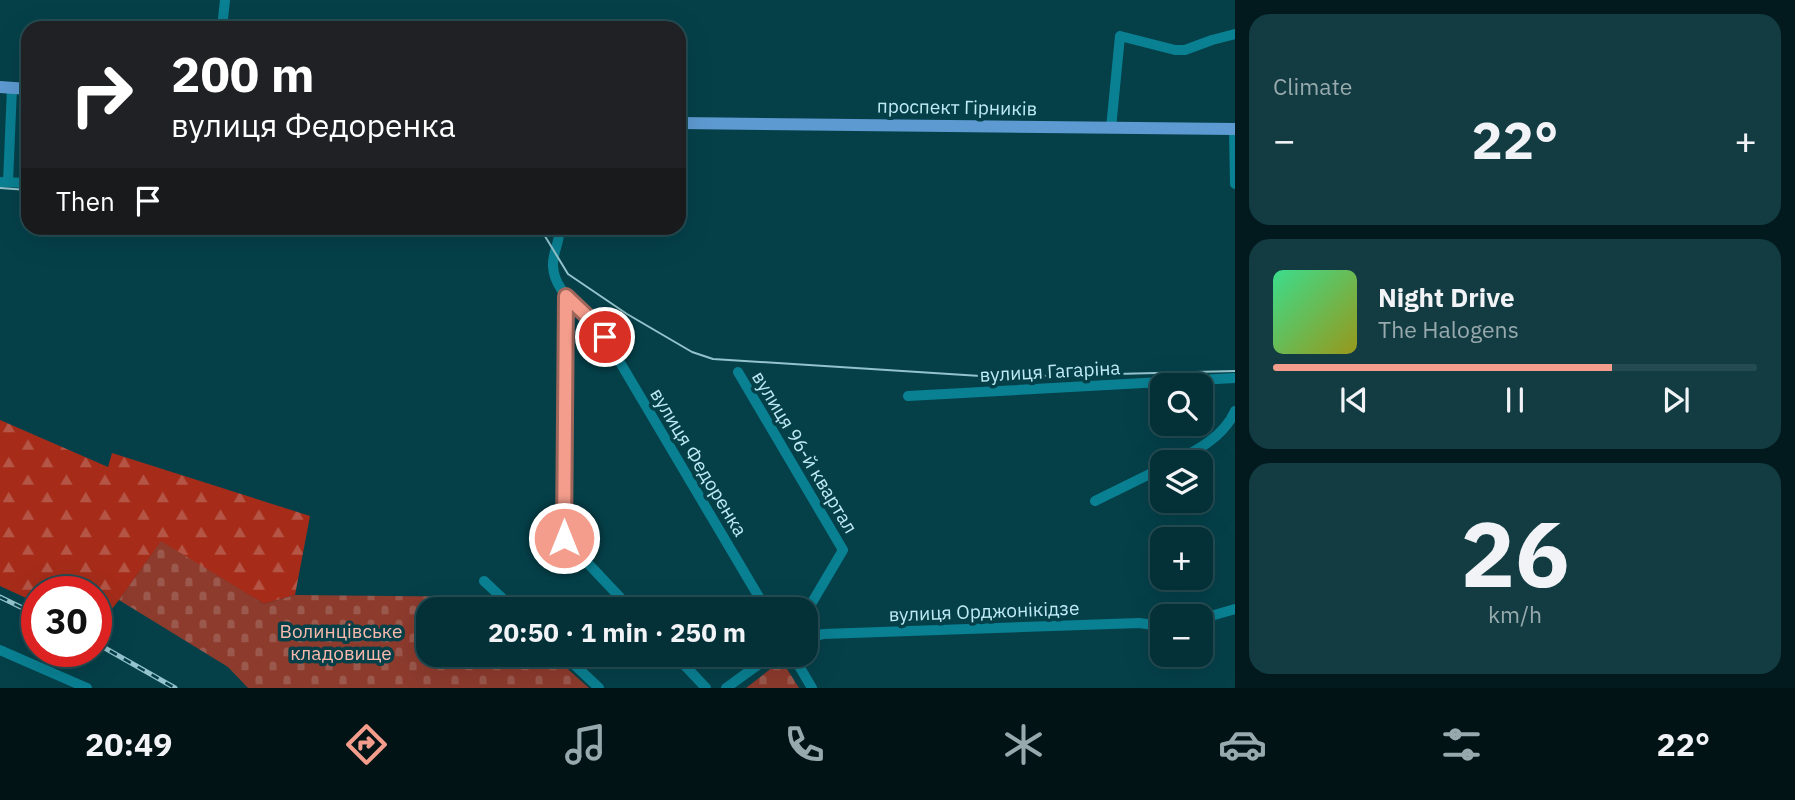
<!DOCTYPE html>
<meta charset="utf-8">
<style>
:root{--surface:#043037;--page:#123c42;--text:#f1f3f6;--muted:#97a9ad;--line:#254b52;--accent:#f49d8c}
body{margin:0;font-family:"IBM Plex Sans",sans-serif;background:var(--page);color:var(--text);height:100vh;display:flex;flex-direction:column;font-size:26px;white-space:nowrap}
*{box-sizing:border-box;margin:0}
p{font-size:23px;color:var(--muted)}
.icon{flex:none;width:38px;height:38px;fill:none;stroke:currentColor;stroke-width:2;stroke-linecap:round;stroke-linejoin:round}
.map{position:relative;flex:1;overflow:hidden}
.details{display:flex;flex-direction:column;gap:14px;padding:14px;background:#021a1e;width:560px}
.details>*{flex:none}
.guide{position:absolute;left:21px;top:21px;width:665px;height:214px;border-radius:21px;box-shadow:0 7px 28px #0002,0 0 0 2px var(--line);background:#202124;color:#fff;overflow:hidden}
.buttons{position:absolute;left:1150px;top:373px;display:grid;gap:14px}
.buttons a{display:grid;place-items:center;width:63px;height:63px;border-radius:14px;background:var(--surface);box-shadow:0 7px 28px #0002,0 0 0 2px var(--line);font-size:35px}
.speed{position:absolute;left:21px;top:576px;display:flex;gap:14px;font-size:35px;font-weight:700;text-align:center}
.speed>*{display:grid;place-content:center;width:91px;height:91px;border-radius:50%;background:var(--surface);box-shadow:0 7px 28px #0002,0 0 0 2px var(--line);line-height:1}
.speed .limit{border:10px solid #d22;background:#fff;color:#111}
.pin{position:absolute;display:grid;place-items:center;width:60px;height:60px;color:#fff;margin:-30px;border:4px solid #fff;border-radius:50%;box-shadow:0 2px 7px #0007}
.me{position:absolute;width:77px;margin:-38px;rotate:0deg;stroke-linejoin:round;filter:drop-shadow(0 0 5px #0008)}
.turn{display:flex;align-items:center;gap:24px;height:147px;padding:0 35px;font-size:32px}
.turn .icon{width:91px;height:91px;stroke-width:2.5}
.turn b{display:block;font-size:49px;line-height:60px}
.then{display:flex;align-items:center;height:66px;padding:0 35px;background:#0003;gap:14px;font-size:26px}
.big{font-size:52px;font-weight:700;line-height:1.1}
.details .card{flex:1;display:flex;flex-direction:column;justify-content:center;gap:10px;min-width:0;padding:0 24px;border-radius:21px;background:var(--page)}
.details .dial{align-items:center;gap:0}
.dial b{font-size:91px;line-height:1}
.song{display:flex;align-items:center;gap:21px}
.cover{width:84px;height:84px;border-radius:10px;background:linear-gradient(135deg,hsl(150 70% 55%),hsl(60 70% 35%))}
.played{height:7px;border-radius:4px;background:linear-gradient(90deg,var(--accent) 70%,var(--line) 70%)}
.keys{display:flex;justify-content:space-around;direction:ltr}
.heat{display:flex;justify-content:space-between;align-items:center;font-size:38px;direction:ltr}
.trip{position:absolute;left:416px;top:597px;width:402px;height:70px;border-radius:21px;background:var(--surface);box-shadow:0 7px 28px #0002,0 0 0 2px var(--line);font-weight:700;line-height:70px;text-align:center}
.menu{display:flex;height:112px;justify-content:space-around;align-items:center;background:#021316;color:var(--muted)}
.menu .icon{width:49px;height:49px}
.menu .current{color:var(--accent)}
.menu b{font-size:32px;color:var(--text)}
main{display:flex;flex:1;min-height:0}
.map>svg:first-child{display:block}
.forest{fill:url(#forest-firs)}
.cemetery{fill:url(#cemetery-stones)}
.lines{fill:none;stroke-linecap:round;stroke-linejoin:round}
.minor{stroke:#0a8193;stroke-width:10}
.major{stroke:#5d9ad1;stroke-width:12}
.tram{stroke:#93c3cc;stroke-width:2}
.rail-casing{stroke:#93c3cc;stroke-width:5}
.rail{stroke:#054049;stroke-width:2.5;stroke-dasharray:8;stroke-linecap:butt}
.route-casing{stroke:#9f665b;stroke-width:18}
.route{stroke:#f49d8c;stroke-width:12}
.labels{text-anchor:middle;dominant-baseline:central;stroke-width:7;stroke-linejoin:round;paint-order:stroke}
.street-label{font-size:19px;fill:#beeaf3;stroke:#054049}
.park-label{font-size:19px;fill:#f9baad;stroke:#054049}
</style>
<main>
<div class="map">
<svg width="1235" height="688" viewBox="0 0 1235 688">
<defs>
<pattern id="forest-firs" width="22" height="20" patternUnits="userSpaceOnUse" patternTransform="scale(1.75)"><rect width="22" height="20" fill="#a62c19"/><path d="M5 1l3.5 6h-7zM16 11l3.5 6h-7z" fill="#b45546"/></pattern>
<pattern id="cemetery-stones" width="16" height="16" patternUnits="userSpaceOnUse" patternTransform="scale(1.75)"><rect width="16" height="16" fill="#8d3b2d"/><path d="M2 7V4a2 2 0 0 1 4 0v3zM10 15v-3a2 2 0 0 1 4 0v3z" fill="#9b584c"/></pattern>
</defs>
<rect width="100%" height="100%" fill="#054049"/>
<polygon class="forest" points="0,420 108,467 112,453 310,516 295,595 264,604 161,542 119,600 97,628 96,592 37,592 37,603 0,586"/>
<g class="cemetery">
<polygon points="161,541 264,604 295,595 489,597 501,609 429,609 429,654 552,655 589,688 248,688 228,667 119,600"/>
<polygon points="778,663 787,669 799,688 746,688"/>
</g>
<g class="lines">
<g class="minor">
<polyline points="222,28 225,0"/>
<polyline points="1111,128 1120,36 1175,50 1185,50 1212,40 1235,34"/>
<polyline points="1234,129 1235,184"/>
<polyline points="0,182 28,183"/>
<polyline points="8,182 12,88"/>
<path d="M559 228C561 241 552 252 553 266 554 288 572 301 586 316 593 322 599 330 605 337L766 609"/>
<polyline points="566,296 564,538 631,609"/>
<polyline points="738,372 843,550 807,611"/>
<polyline points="908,396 1235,378"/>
<path d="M1174 462C1198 450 1224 436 1235 411"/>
<polyline points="1095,501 1162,468"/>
<polyline points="484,581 514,609"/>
<polyline points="1200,619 1235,609"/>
<polyline points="807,639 823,634 1139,623 1162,626"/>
<polyline points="0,650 87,688"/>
<polyline points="563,654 599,688"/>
<polyline points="674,654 706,688"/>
<polyline points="792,654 812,688"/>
<polyline points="726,688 773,654"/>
</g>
<g class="major">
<polyline points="0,87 28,89"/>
<polyline points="679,123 1235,129"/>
</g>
<g class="tram">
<polyline points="0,188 28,190"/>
<polyline points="540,228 568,274 627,314 692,352 713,359 996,377 1235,371"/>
</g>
<g class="rail-casing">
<g id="rail">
<polyline points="0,597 37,615"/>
<polyline points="96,643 175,688"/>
</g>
</g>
<use href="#rail" class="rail"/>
</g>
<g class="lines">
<g class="route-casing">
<polyline id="route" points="564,538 566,296 588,317 605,337"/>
</g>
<use href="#route" class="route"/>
</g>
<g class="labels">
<g class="street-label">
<text transform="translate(957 107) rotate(1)">проспект Гірників</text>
<text transform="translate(1050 371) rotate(-3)">вулиця Гагаріна</text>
<text transform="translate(805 452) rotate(59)">вулиця 96-й квартал</text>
<text transform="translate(699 462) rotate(59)">вулиця Федоренка</text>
<text transform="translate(984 611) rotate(-2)">вулиця Орджонікідзе</text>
</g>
<g class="park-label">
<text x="341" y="631">Волинцівське<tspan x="341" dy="22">кладовище</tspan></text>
</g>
</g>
</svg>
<div class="buttons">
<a><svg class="icon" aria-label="search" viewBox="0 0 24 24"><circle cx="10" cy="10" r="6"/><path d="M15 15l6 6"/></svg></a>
<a><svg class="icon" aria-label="layers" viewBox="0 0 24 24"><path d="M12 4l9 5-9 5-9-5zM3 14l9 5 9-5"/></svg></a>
<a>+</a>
<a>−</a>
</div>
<div class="speed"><div class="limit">30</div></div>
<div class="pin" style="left:605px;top:337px;background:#d93025"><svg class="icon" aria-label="arrive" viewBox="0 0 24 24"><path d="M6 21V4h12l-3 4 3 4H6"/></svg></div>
<svg class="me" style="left:564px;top:538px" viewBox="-20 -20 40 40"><circle r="17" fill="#f49d8c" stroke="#fff" stroke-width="3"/><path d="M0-11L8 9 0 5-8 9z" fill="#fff"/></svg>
<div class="trip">20:50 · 1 min · 250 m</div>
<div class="guide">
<div class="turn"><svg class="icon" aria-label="right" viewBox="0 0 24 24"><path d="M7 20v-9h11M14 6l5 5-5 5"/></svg><div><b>200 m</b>вулиця Федоренка</div></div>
<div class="then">Then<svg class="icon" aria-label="arrive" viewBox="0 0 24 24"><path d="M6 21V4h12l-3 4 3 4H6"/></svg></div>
</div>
</div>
<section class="details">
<div class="card"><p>Climate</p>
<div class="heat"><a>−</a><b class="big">22°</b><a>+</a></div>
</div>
<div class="card">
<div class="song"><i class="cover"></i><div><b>Night Drive</b><p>The Halogens</p></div></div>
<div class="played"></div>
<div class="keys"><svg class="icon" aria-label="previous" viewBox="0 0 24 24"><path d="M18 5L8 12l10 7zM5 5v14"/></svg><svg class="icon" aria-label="pause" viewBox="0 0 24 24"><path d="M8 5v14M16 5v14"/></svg><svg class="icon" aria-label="next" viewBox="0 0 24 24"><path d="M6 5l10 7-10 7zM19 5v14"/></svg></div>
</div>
<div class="card dial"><b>26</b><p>km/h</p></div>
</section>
</main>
<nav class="menu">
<b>20:49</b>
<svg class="icon current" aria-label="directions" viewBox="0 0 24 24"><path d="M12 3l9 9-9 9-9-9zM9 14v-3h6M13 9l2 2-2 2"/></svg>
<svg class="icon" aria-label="music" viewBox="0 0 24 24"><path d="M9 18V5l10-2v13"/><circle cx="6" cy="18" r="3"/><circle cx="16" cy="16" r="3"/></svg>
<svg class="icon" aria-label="phone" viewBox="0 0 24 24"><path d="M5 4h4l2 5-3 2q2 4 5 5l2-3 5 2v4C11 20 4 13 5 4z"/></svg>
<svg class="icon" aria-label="climate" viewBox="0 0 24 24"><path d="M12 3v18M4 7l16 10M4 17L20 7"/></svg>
<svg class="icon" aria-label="car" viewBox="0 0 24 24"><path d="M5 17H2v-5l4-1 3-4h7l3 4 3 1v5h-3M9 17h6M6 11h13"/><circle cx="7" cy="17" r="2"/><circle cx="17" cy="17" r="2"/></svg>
<svg class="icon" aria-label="filters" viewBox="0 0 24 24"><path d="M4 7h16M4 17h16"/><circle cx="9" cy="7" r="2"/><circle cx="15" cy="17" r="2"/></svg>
<b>22°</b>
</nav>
